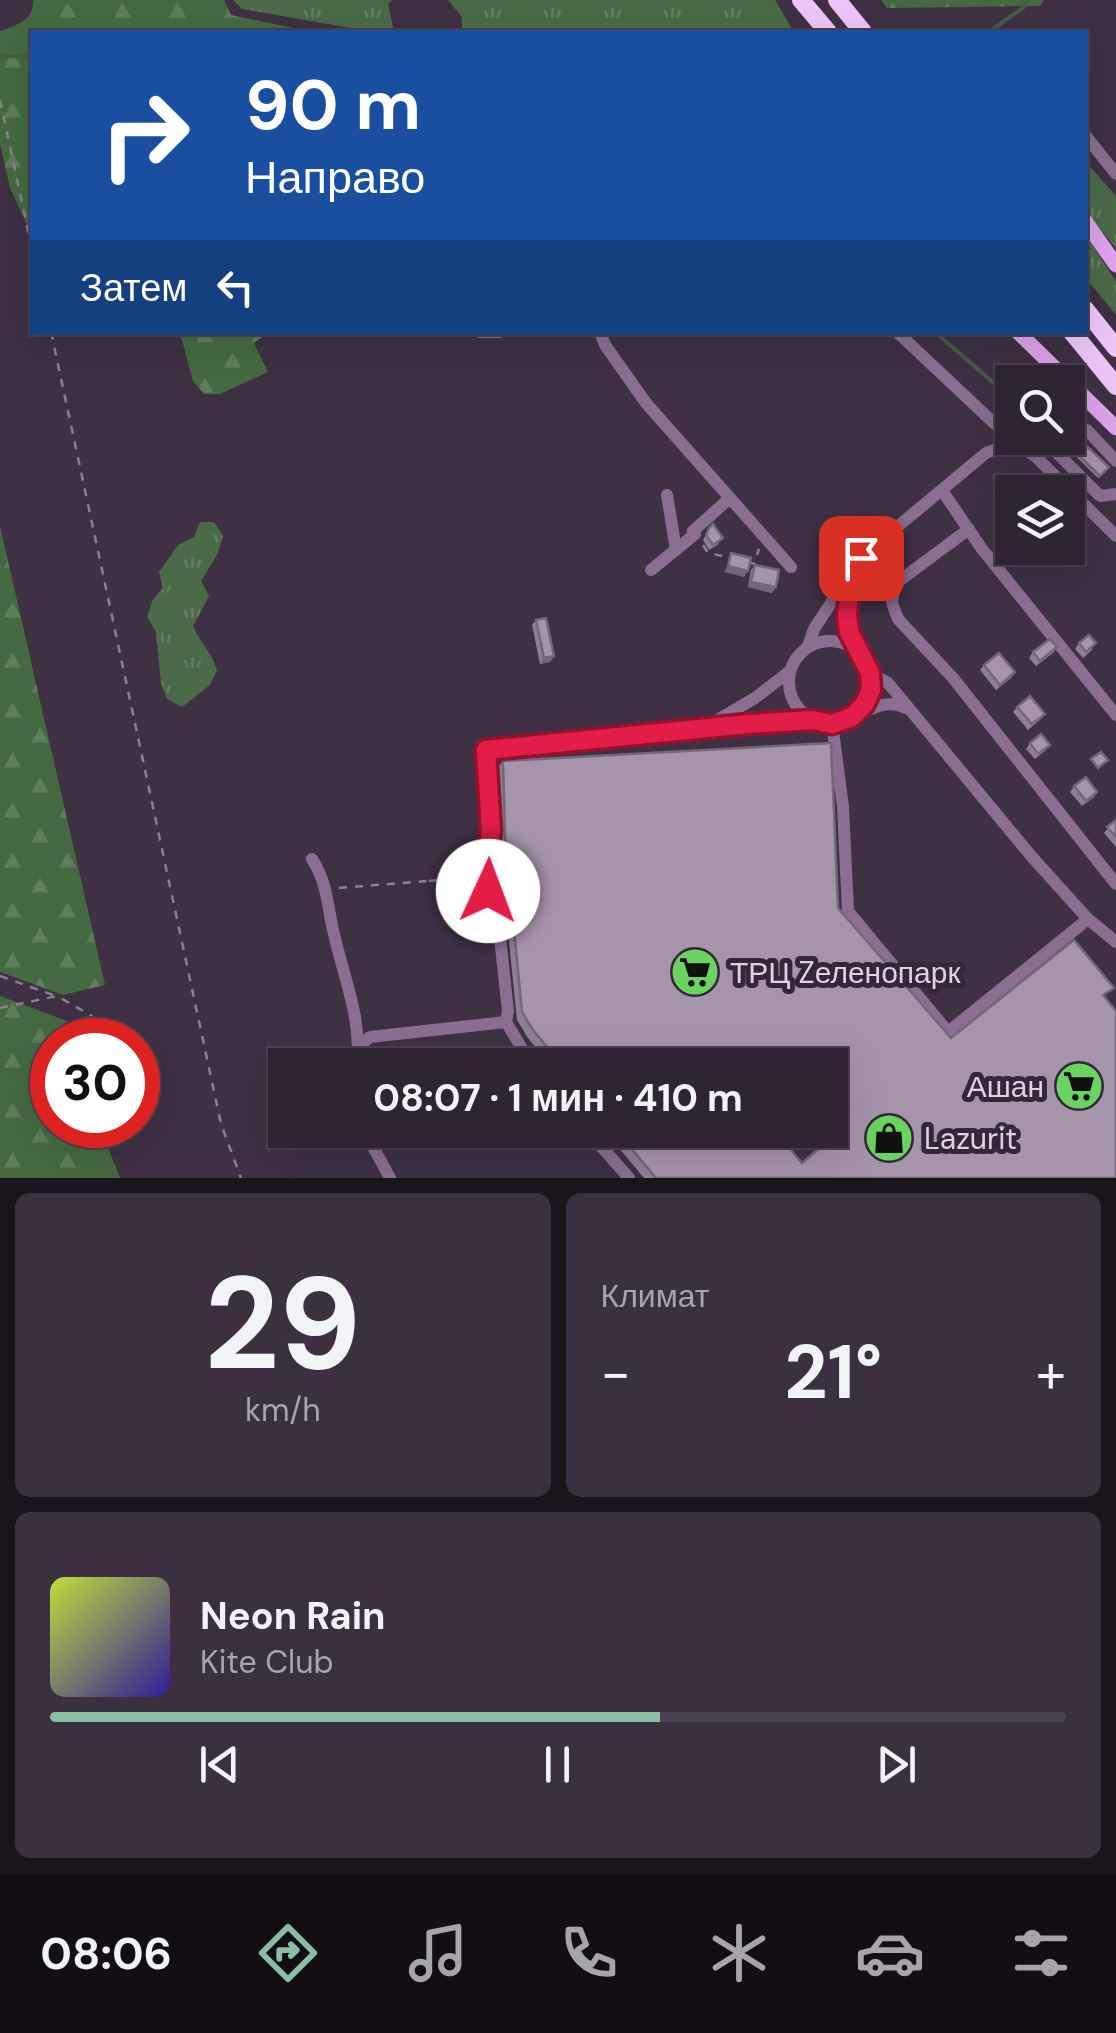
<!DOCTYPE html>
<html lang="ru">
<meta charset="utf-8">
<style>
:root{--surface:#2f2433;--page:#3b303f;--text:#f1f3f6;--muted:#a7a4ac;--line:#4a414e;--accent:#8abfa5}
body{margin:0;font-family:"DM Sans",sans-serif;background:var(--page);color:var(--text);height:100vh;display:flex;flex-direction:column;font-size:38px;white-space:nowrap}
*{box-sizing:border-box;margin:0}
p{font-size:32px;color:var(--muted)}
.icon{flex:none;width:55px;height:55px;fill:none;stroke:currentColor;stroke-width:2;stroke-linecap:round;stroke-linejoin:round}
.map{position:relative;height:1178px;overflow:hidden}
.drawer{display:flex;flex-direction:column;gap:15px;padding:15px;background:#1a141c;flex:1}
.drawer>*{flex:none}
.guide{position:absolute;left:30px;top:30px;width:1058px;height:305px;border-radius:0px;box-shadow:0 10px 40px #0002,0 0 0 2px var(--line);background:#1a4fa0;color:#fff;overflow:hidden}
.tools{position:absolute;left:995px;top:365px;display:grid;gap:20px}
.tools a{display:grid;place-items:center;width:90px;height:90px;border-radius:0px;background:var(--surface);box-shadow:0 10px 40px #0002,0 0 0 2px var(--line);font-size:50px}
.speed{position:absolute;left:30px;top:1018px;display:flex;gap:20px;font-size:50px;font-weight:700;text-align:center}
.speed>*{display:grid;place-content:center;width:130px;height:130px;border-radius:50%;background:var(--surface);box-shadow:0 10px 40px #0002,0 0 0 2px var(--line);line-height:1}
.speed .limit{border:15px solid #d22;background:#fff;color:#111}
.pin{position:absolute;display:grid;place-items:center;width:85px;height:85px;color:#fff;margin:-42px;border-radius:20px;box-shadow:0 5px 15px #0006}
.me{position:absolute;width:110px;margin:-55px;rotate:2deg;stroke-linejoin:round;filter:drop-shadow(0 0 8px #0008)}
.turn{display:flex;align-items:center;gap:35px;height:210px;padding:0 50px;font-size:45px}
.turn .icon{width:130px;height:130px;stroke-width:2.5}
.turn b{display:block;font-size:70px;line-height:85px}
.then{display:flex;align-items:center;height:95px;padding:0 50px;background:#0003;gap:20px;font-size:38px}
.big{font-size:75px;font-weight:700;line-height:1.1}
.drawer .widget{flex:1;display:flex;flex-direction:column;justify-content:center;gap:15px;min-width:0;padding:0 35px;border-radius:15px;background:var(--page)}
.drawer .dial{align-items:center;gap:0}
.dial b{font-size:130px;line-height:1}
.song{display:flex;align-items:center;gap:30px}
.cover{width:120px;height:120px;border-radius:15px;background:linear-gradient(135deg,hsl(70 70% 55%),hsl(250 70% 35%))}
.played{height:10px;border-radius:5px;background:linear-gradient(90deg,var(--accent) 60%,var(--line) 60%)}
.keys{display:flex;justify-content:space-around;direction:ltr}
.heat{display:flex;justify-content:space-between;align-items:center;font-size:55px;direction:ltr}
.drawer .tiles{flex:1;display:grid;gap:15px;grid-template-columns:1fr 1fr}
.widget:last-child{grid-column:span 2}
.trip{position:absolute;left:268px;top:1048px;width:580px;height:100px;border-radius:0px;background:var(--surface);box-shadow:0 10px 40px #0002,0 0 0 2px var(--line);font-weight:700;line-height:100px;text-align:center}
.menu{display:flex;height:160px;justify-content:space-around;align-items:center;background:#130e14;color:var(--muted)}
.menu .icon{width:70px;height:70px}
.menu .on{color:var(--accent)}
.menu b{font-size:45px;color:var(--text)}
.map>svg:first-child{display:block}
.grass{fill:url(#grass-tufts)}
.forest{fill:url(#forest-firs)}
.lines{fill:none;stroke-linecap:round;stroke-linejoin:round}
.stream{stroke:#455c46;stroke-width:4}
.path{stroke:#8d8091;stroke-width:2.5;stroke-dasharray:8 8;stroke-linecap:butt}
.minor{stroke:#8a6f91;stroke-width:12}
.major{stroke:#dda4ec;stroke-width:15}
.highway{stroke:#eec6f9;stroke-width:18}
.wall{fill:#8f7f93}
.shaded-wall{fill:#746878}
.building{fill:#a694ab;stroke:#746878;stroke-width:2.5}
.route-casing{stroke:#92132f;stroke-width:25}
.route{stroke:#e11d48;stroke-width:18}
.labels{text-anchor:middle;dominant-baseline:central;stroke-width:10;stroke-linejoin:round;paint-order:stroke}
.poi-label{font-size:30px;fill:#ded4e1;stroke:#352639;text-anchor:start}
</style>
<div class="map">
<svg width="1116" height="1178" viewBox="0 0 1116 1178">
<defs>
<pattern id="grass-tufts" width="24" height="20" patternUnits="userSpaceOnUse" patternTransform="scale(2.5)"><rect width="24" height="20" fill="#4b6b48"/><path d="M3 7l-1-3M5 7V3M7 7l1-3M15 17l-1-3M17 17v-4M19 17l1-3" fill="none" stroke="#647f62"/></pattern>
<pattern id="forest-firs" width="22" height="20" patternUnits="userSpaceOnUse" patternTransform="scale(2.5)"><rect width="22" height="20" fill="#456a41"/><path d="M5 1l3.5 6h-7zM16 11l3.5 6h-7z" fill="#5f7e5c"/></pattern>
</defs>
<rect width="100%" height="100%" fill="#3f3044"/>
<g class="grass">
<polygon points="233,0 392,0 388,4 394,32 373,32 242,9"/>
<polygon points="448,0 775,0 794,32 462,32 462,17"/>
<polygon points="1085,161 1116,196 1116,249 1085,210"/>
<polygon points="1085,234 1116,281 1116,315 1085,277"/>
<path d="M200 522H214L223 536 218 553 201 581 209 596 193 626C200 643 212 652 217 670L210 685 182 707 167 699 161 683 156 632 147 617 152 601 163 588 159 572 178 545 194 537Z"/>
</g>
<g class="forest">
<path d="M33 0H224L231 15 313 32H32V235L10 188 0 144V31C17 25 34 21 33 0Z"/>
<polygon points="881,0 1044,0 1040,6 887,8"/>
<polygon points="180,333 273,333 267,333 254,343 268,372 220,394 204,394 193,381"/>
<polygon points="0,526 105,985 63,995 0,972"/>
<polygon points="0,996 83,1027 83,1040 52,1040 52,1125 99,1125 120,1178 0,1178"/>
</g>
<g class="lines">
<g class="stream">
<polyline points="989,32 1024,7 1028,0"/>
<polyline points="0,56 32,56"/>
<polyline points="935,332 1003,391 996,404"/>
</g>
<g class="path">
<polyline points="0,100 32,249"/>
<polyline points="51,332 221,1124 241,1178"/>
<polyline points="703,545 708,553 731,558"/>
<polyline points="748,562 754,564 759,549"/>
<polyline points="429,881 473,877"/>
<polyline points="339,888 427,881"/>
<polyline points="0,976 56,996"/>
<polyline points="0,1008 57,996 92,1016 100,1040"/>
<polyline points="138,1080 156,1082"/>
</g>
<g class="minor">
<polyline points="1085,135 1116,174"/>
<polyline points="480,332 500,332"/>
<polyline points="600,332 605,345 646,403 791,567"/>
<polyline points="897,332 1014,442 1035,456 1116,536"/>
<polyline points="1068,425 1087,430 1116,461"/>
<polyline points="1042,438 1100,496 1116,494"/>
<polyline points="943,492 982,549 1116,715"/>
<polyline points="667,495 676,550"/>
<polyline points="969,529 895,584 892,603 898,619 953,678 1116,884"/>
<polyline points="651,570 695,534 693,531 730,498"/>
<path d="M856 571C846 601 845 625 860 652"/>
<circle cx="830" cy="682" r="41"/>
<polyline points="808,646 814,629 861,557 986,453 1014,442"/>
<polyline points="870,673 888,683 1032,857 1088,919 1116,942"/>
<path d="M860 714C876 706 889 700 906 708"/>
<polyline points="832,723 843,807 848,911 948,1032 1088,919"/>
<polyline points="709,725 755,698 790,671"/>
<path d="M312 859C328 884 327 906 334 934 344 979 362 1018 357 1065"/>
<polyline points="359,1046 370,1037 506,1022"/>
<polyline points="532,1065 506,1022 508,1011 498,919 488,891 486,862 491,831 486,751 708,727 813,720"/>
<polyline points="364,1130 390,1178"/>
<polyline points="587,1130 629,1178"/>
</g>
<g class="major">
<polyline points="1085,221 1116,265"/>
<polyline points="1018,332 1116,428"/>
</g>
<g class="highway">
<polyline points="801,0 828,32"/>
<polyline points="837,0 863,32"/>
<polyline points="1085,309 1116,348"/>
<polyline points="1072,332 1116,386"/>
</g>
</g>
<g class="wall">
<polygon points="1057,438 1068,438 1109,467 1098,478"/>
<polygon points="1012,520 1012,543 1003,531"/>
<polygon points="709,528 719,544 709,550 703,540"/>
<polygon points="755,565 776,587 772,593 748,587 751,570"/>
<polygon points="536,620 554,656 550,662 540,664 532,625"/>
<polygon points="1079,643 1093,649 1083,658 1075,649"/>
<polygon points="1057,647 1053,653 1036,666 1029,658 1033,652"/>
<polygon points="984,665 1015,672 1011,678 996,690 980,670"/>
<polygon points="1017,707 1041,719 1028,730 1013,712"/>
<polygon points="1030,743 1046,750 1035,759 1026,749"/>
<polygon points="503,761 838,908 951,1038 1108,996 1105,998 1116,1178 644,1178 604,1130 774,1130 802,1163 828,1140 820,1130 830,1130 830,1065 550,1065 528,1038 517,1020 499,844 497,769"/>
<polygon points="1074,786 1097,792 1094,797 1082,806 1070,792"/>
<polygon points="1116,820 1116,847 1104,833"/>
</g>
<g class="shaded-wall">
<polygon points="728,566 748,571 744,577 724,572"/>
<polygon points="751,582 776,587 772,593 748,587"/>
<polygon points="554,656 550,662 540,664 544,658"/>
</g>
<g class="building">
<polygon points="1068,431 1074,434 1109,467 1100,476 1061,438 1068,438"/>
<polygon points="713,524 723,538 713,545 706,535 709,528"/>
<polygon points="731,553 751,558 748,571 728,566"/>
<polygon points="755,565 779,570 776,587 751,582"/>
<polygon points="546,618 554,656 544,658 536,620"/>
<polygon points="1089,635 1096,643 1086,652 1079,643"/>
<polygon points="1050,639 1057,647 1040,661 1033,652"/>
<polygon points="999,653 1015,672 1000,685 984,665"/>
<polygon points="1030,696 1045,714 1032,724 1017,707"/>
<polygon points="1041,734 1050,745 1038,754 1030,743"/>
<polygon points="831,743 838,908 951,1038 1074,940 1114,988 1103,995 1116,1011 1116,1178 656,1178 616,1130 774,1130 802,1163 836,1134 830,1127 830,1065 562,1065 533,1030 522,1012 505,836 503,761"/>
<polygon points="1101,752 1108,760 1098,768 1091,759"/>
<polygon points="1086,777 1097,792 1086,801 1074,786"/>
<polygon points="1116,820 1116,837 1107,827"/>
</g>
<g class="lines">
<g class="route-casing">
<polyline id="route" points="488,891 486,862 491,831 486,750 748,724 813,720 832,724 852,717 864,705 871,690 870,673 849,632 847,615 850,587 861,558"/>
</g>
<use href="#route" class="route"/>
</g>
<defs>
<g id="supermarket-disc" transform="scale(2.5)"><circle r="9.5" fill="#6bd362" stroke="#352639"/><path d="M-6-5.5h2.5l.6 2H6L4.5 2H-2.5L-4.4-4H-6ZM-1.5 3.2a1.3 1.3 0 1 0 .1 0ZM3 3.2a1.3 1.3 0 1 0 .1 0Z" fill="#111"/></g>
<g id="shop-disc" transform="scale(2.5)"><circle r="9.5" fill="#6bd362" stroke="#352639"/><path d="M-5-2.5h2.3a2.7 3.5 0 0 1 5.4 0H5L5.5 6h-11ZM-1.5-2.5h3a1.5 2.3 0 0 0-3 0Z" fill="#111"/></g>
</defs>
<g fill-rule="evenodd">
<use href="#supermarket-disc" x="695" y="972"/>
<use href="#supermarket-disc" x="1079" y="1086"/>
<use href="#shop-disc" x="889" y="1138"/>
</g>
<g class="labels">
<g class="poi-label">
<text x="730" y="972">ТРЦ Zеленопарк</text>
<text x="1044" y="1086" text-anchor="end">Ашан</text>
<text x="924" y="1138">Lazurit</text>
</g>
</g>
</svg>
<div class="tools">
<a><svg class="icon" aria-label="search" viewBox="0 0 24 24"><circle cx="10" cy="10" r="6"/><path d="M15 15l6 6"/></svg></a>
<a><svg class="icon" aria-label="layers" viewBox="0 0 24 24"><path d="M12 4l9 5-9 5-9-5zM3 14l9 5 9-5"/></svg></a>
</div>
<div class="speed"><div class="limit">30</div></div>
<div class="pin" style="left:861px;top:558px;background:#d93025"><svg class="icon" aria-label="arrive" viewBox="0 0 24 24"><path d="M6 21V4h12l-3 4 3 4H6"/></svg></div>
<svg class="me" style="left:488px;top:891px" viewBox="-20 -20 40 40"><circle r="19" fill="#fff"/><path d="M0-13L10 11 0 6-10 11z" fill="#e11d48"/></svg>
<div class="trip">08:07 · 1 мин · 410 m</div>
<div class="guide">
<div class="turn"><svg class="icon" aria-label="right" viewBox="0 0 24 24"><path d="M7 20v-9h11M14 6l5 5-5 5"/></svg><div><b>90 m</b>Направо</div></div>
<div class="then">Затем<svg class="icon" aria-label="left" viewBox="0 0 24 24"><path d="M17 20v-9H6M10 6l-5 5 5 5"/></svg></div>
</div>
</div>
<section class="drawer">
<div class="tiles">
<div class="widget dial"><b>29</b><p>km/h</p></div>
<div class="widget"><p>Климат</p>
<div class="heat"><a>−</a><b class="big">21°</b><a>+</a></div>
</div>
<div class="widget">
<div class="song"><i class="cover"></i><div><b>Neon Rain</b><p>Kite Club</p></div></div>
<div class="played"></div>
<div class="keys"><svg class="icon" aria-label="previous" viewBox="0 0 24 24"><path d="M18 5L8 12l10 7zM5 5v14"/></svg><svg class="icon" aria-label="pause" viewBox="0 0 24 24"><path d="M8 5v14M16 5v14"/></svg><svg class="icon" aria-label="next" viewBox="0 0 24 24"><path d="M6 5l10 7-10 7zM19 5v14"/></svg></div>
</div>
</div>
</section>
<nav class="menu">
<b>08:06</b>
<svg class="icon on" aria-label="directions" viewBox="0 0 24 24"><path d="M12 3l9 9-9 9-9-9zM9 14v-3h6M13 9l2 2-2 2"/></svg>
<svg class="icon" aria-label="music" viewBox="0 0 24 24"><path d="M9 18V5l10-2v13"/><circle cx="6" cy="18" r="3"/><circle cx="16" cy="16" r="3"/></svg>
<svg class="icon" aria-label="phone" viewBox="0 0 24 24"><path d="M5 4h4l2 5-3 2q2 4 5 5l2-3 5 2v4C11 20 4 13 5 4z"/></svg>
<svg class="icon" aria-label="climate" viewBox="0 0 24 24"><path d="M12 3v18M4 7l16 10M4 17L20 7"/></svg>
<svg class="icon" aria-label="car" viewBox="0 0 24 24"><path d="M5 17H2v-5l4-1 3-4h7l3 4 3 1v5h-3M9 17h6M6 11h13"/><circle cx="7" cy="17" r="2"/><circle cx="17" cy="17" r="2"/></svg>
<svg class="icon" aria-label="filters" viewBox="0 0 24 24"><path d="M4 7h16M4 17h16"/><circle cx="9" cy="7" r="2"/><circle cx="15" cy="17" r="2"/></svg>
</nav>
